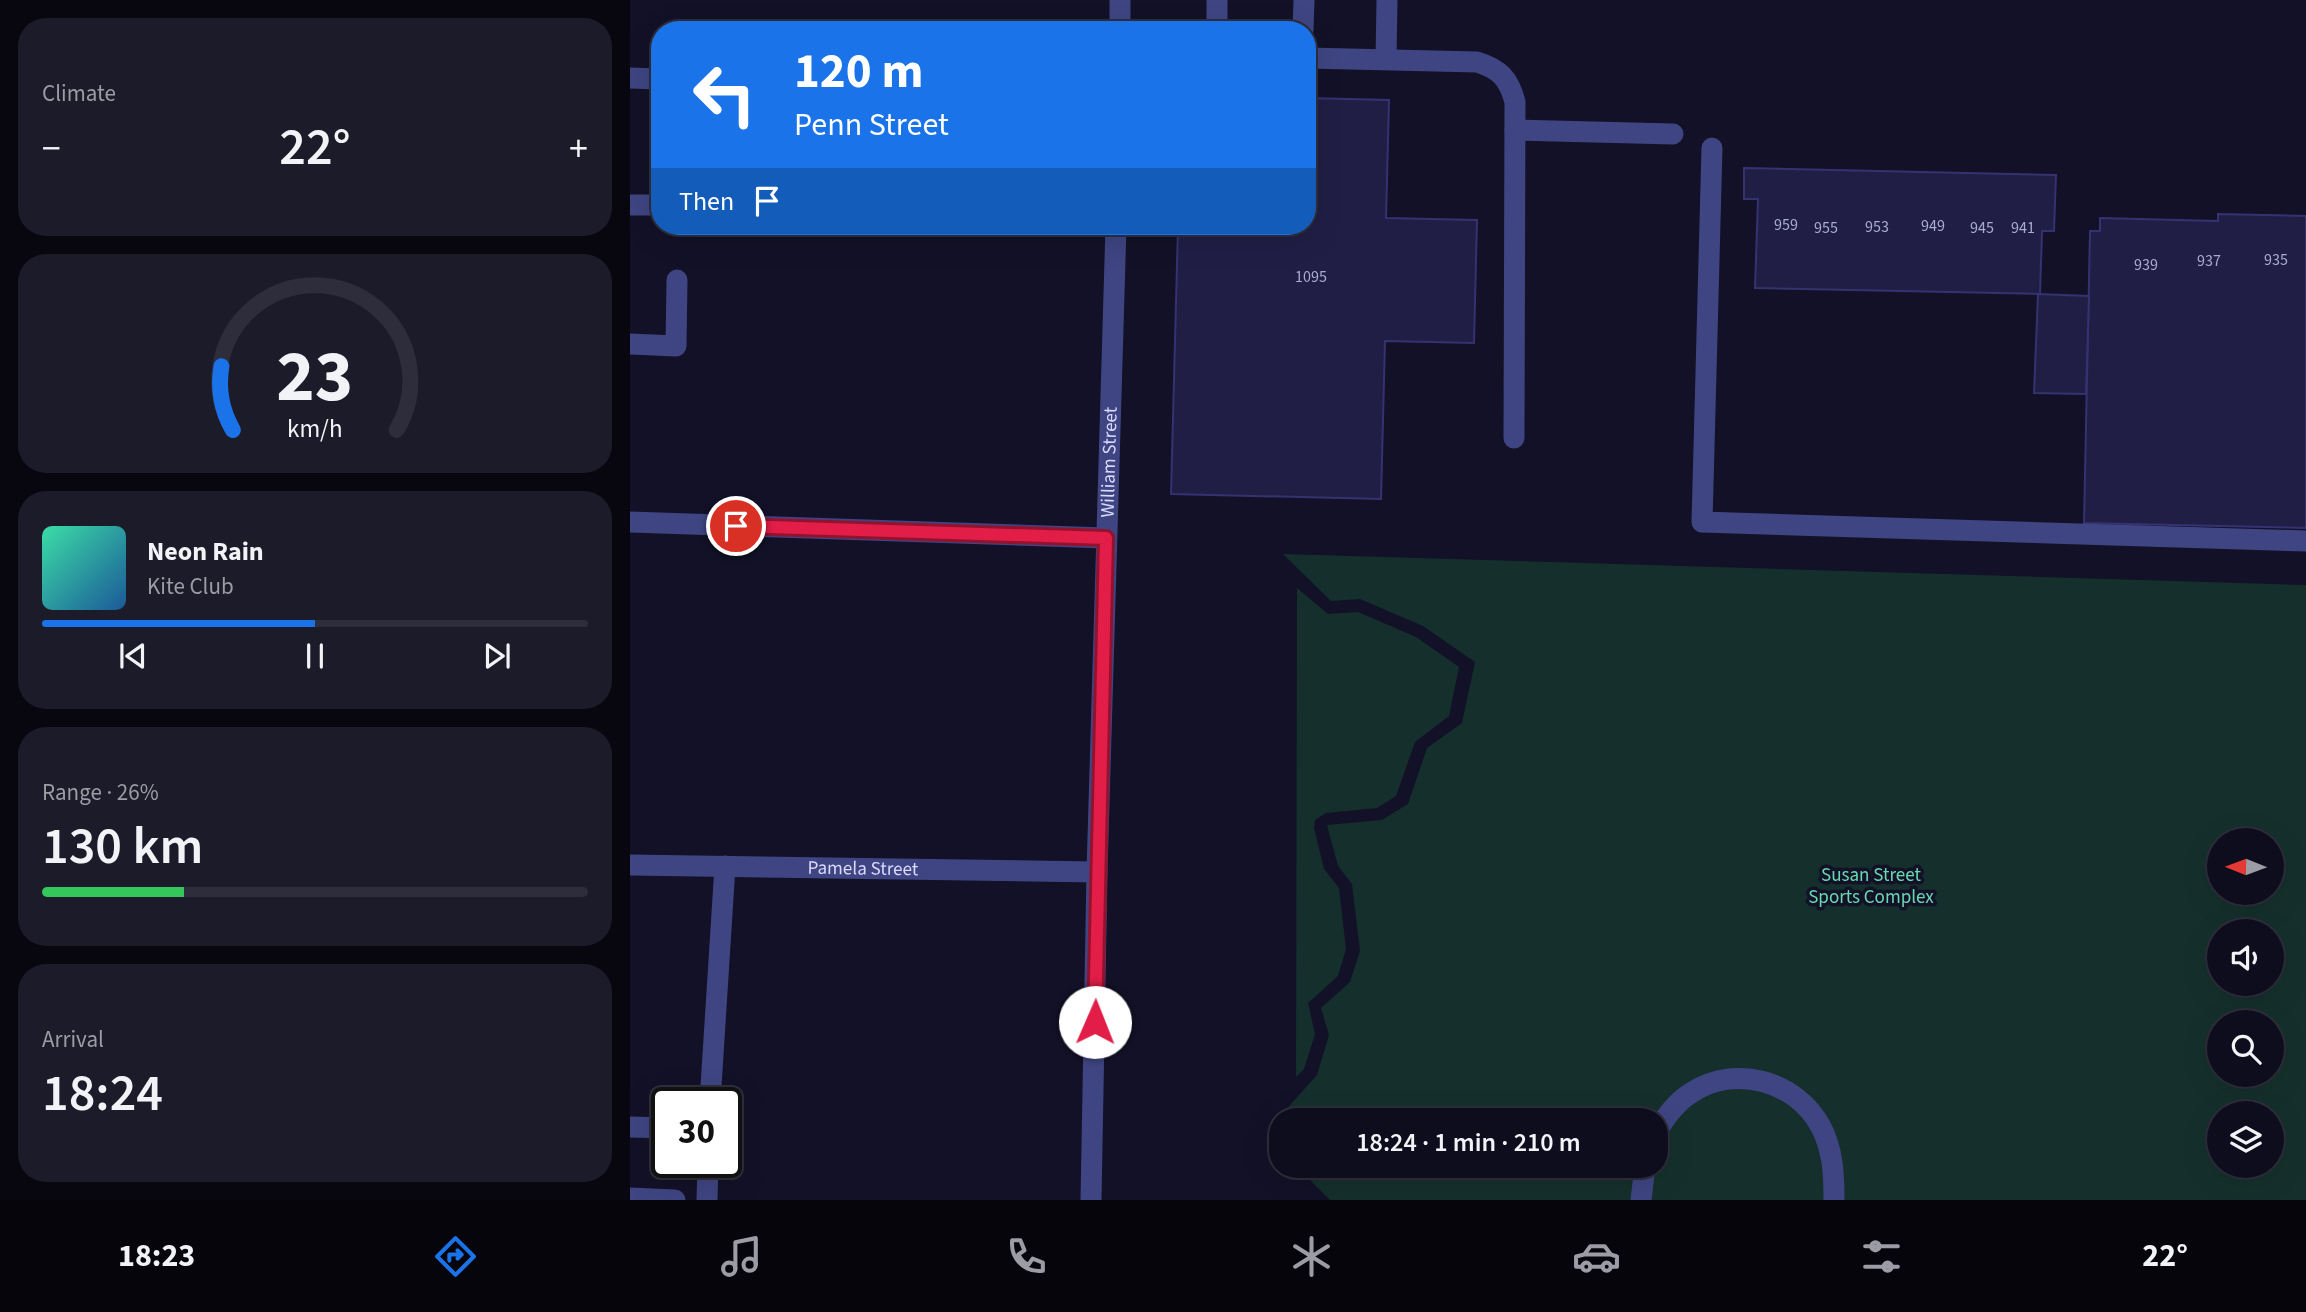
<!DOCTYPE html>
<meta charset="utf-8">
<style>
:root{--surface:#0e0d1d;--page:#1c1b2a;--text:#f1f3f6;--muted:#9b9ca4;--line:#2e2d3b;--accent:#1a73e8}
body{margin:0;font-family:"Source Sans 3",sans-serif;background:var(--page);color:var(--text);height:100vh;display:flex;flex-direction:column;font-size:26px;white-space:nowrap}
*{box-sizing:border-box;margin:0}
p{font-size:23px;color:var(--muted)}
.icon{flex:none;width:38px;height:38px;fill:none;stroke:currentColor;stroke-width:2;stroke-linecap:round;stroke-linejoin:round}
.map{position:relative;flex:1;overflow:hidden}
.details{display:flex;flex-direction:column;gap:18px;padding:18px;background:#080710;width:630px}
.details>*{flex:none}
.banner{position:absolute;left:21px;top:21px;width:665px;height:214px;border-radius:28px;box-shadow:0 7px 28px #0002,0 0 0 2px var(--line);background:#1a73e8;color:#fff;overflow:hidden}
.needle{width:46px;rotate:271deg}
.tools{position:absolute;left:1577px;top:828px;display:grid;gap:14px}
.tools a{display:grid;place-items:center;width:77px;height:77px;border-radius:50%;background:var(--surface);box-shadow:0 7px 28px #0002,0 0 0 2px var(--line);font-size:35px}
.speed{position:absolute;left:21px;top:1087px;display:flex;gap:14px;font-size:35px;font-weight:700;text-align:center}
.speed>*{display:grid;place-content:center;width:91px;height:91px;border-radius:50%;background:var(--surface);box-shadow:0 7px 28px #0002,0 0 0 2px var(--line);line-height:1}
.speed .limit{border:4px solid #111;border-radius:10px;background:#fff;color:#111}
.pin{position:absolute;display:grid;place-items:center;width:60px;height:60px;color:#fff;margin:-30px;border:4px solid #fff;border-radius:50%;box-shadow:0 2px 7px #0007}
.me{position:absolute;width:77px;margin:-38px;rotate:1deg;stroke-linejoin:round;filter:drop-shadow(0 0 5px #0008)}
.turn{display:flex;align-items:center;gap:24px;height:147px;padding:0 28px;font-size:32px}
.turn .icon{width:91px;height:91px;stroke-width:2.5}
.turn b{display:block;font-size:49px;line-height:60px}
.then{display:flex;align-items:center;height:66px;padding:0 28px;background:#0003;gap:14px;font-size:26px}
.big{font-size:52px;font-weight:600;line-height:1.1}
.details .tile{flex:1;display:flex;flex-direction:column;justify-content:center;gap:10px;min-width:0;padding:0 24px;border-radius:28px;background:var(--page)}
.details .dial{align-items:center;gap:0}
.dial svg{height:182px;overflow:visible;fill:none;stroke:var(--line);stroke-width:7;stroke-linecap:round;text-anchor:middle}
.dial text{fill:var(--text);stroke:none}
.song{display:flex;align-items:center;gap:21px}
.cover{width:84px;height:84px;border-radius:10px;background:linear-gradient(135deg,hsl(160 70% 55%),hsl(210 70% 35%))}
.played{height:7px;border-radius:4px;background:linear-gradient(90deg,var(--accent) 50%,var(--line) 50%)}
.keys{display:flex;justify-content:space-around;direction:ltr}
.heat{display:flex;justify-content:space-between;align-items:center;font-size:38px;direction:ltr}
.charge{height:10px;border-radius:5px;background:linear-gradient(90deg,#34c759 26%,var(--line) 0)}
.trip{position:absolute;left:639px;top:1108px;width:399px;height:70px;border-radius:28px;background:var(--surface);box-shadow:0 7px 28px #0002,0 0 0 2px var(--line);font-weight:600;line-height:70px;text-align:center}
.tab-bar{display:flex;height:112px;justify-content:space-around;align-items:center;background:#06050c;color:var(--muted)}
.tab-bar .icon{width:49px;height:49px}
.tab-bar .active{color:var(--accent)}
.tab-bar b{font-size:32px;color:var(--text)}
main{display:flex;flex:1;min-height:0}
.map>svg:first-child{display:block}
.green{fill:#15302c;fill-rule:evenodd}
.building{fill:#211e46;stroke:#363271;stroke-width:2}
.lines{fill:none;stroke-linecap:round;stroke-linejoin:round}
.minor{stroke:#3f4582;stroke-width:21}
.route-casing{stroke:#92132f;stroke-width:18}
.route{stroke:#e11d48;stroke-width:12}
.labels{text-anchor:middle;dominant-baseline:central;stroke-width:7;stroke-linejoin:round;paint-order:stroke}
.number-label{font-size:16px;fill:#ababcf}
.street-label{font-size:19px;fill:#d9dafd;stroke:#121127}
.park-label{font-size:19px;fill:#69d9af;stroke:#121127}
</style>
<main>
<section class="details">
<div class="tile"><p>Climate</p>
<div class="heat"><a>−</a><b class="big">22°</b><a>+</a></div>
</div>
<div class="tile dial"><svg viewBox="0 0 100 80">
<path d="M14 69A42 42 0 1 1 86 69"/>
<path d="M14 69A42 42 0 0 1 9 41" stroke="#1a73e8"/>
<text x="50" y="56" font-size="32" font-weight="700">23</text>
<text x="50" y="72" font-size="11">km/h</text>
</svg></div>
<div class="tile">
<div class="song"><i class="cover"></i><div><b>Neon Rain</b><p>Kite Club</p></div></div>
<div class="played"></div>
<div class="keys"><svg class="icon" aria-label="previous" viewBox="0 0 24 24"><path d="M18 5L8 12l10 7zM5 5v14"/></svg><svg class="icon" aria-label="pause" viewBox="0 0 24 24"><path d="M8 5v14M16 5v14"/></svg><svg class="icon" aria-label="next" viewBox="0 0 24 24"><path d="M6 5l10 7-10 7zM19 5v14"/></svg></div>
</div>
<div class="tile"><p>Range · 26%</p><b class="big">130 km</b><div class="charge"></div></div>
<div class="tile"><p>Arrival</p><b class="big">18:24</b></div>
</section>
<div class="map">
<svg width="1676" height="1200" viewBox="0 0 1676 1200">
<rect width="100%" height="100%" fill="#121127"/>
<g class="green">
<path d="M653 554 1676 585V1200H700L666 1166H1026V1120H651V1143L643 1124 687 1075 699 1035 691 1008 720 982 730 951 722 884 708 866 697 825 752 820 778 804 797 748 832 723 845 662 793 626 730 599 701 601ZM1589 840H1642V892H1589ZM1589 931H1642V984H1589ZM1589 1022H1642V1074H1589ZM1589 1113H1642V1166H1589Z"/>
<polygon points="667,588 698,614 728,612 786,637 829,667 819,716 785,742 766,796 747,808 696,813 685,820 684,828 694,869 709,888 716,949 708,976 678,1003 685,1034 674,1069 666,1077"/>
</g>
<g class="building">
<polygon points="677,98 759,100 756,218 847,220 844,343 755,341 751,499 541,494 548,226 677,226"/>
<polygon points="1114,168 1426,175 1424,231 1412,231 1410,294 1125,288 1128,199 1114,199"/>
<polygon points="1588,214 1676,216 1676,528 1454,523 1460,231 1470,231 1470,218 1588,221"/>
<polygon points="1408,294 1459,296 1456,394 1404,393"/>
</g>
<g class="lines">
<g class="minor">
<polyline points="490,30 490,0"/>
<polyline points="587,30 587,0"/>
<polyline points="673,30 674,0"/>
<path d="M677 58 847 62C870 69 879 79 885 102L884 438"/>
<polyline points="756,59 757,0"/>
<polyline points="0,78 30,79"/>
<polyline points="885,130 1043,134"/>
<polyline points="1082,148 1072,522 1676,541"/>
<polyline points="0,205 30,205"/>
<polyline points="0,344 46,346 47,280"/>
<polyline points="0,522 476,538"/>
<path id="s1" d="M0 865 467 872"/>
<polyline points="80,1102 95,866"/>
<polyline points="0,1127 37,1128"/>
<path d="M1026 1133C1035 1117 1045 1103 1061 1093 1104 1064 1166 1080 1191 1127 1203 1150 1204 1174 1204 1200"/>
<polyline points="0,1198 45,1200"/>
<polyline points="77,1200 78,1162"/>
<path id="s2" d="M461 1200 467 872 486 226"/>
<polyline points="1011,1200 1015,1166"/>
</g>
</g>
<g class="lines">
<g class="route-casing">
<polyline id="route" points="106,526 476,538 465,1022"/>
</g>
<use href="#route" class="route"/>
</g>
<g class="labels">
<g class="number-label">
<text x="1156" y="225">959</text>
<text x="1303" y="226">949</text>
<text x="1247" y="227">953</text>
<text x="1196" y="228">955</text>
<text x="1352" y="228">945</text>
<text x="1393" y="228">941</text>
<text x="1646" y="260">935</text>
<text x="1579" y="261">937</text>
<text x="1516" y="265">939</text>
<text x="681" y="277">1095</text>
</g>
<g class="street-label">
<text stroke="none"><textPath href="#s2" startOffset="738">William Street</textPath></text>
<text stroke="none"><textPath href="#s1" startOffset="233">Pamela Street</textPath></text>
</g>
<g class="park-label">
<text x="1241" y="875">Susan Street<tspan x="1241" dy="22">Sports Complex</tspan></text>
</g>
</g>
</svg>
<div class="tools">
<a><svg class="needle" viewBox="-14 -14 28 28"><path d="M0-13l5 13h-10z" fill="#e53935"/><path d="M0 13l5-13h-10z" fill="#9b9ca4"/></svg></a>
<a><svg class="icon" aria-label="sound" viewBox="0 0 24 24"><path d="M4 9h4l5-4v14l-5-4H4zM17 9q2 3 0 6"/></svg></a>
<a><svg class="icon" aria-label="search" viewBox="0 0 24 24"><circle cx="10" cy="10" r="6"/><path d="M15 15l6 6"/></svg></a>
<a><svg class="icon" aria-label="layers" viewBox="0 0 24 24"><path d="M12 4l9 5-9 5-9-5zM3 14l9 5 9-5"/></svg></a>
</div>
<div class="speed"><div class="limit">30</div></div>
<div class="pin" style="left:106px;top:526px;background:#d93025"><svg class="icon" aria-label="arrive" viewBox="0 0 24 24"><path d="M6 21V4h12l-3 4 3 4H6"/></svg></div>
<svg class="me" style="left:465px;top:1022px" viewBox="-20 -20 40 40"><circle r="19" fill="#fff"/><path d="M0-13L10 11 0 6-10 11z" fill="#e11d48"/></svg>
<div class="trip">18:24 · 1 min · 210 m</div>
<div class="banner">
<div class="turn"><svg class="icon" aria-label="left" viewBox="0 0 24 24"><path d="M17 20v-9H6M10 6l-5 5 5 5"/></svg><div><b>120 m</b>Penn Street</div></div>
<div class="then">Then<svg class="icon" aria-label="arrive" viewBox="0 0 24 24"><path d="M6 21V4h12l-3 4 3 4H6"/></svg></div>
</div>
</div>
</main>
<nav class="tab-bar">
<b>18:23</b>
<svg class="icon active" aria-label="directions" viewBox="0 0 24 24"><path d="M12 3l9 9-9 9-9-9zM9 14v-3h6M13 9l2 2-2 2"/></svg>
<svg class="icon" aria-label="music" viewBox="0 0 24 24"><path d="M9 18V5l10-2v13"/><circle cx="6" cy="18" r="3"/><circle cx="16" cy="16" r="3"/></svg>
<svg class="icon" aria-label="phone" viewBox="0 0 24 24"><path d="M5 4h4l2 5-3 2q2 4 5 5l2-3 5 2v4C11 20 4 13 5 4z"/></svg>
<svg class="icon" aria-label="climate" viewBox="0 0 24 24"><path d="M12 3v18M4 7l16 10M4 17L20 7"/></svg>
<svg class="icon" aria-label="car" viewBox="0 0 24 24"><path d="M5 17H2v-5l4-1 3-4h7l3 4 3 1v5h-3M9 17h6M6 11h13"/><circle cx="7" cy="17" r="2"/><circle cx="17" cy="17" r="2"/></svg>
<svg class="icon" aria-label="filters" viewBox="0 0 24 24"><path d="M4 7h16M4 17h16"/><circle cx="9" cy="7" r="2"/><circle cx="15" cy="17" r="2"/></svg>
<b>22°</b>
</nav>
